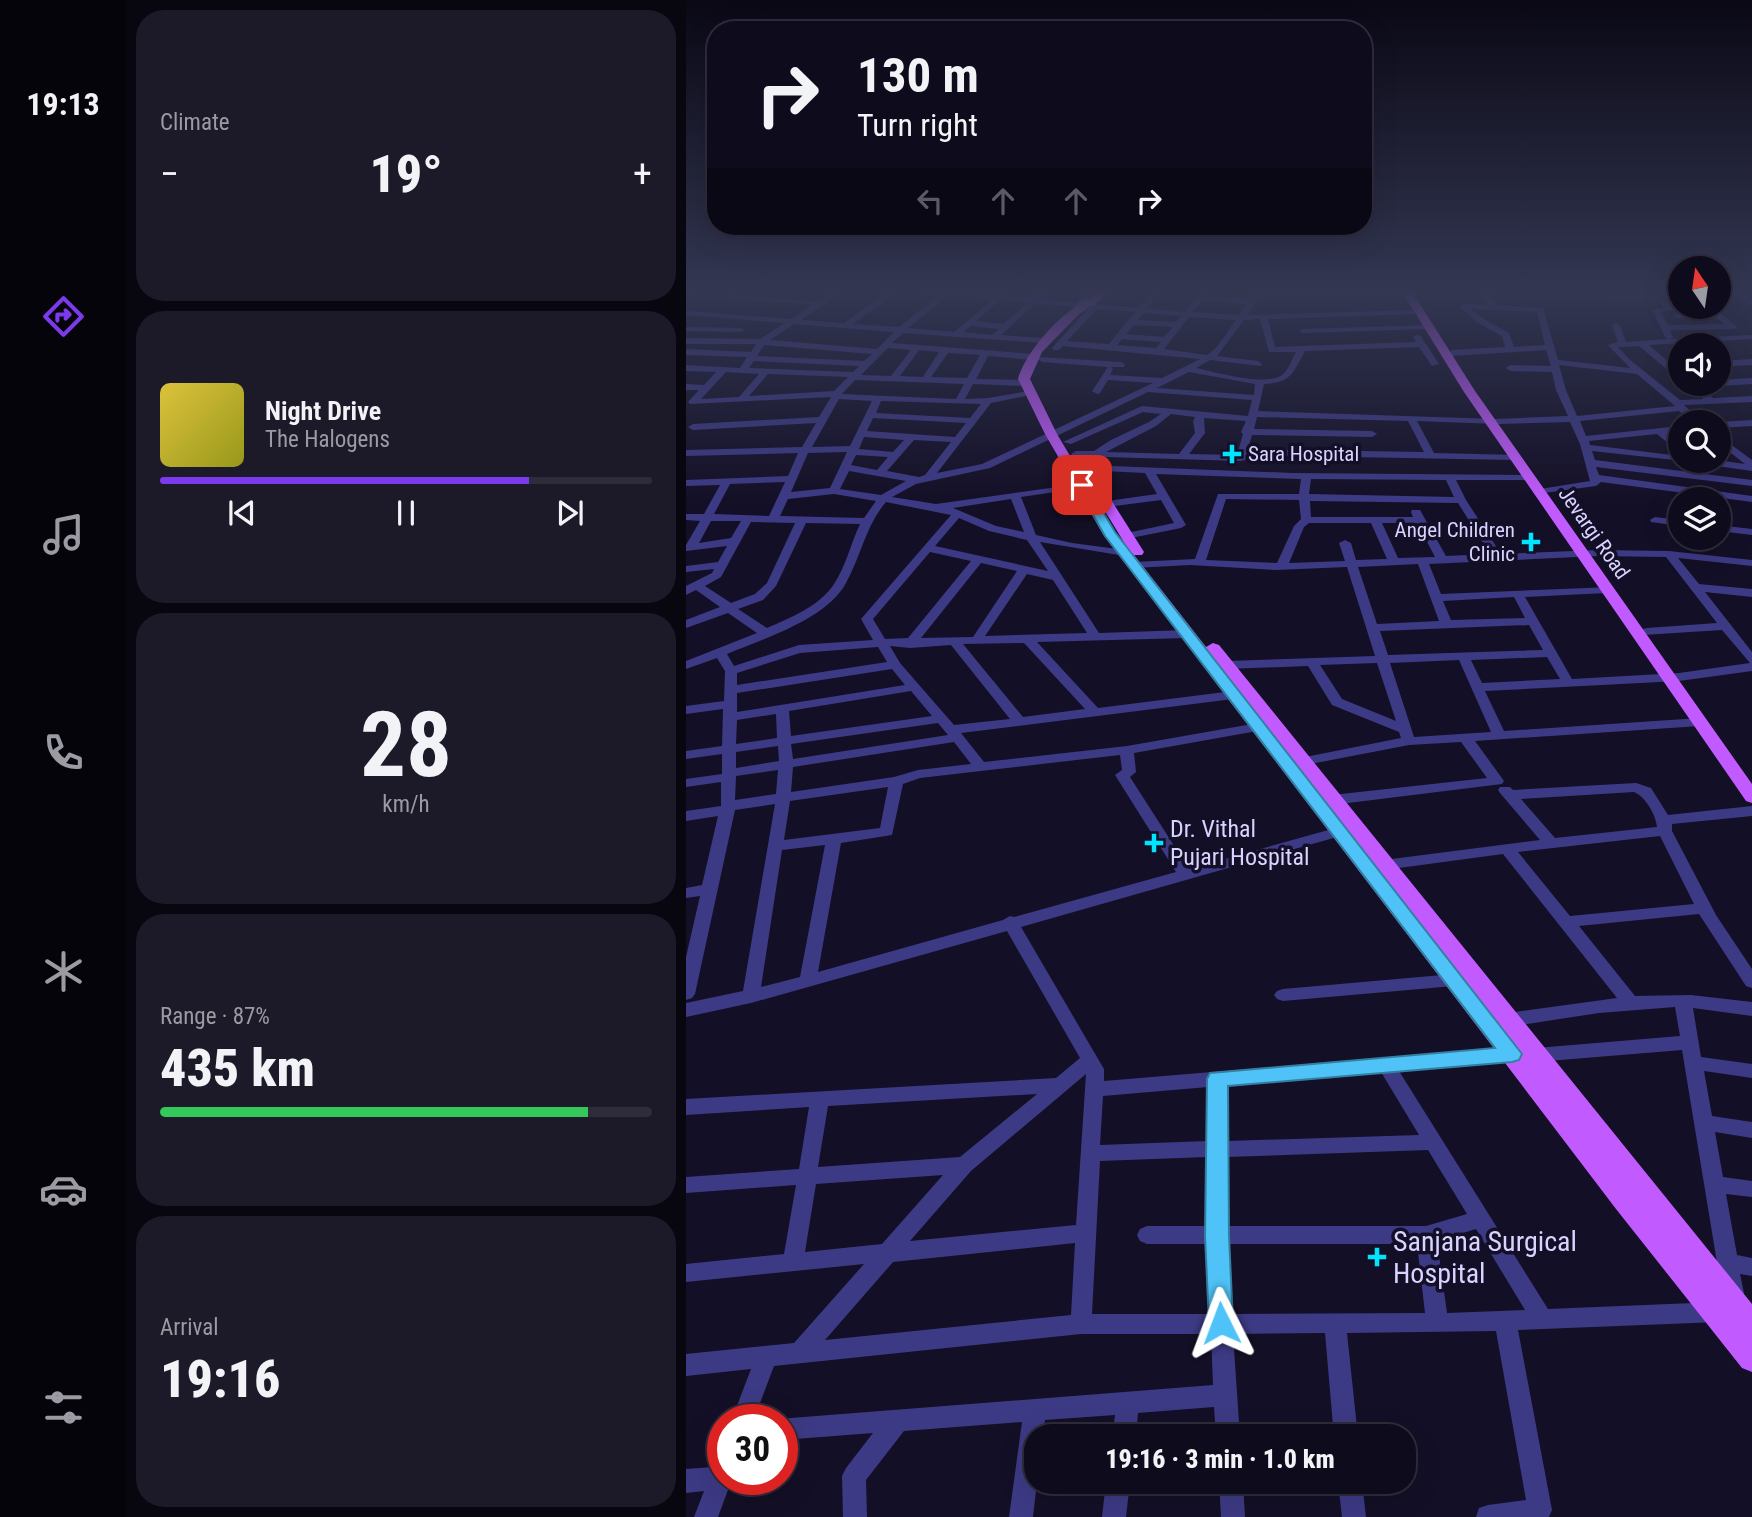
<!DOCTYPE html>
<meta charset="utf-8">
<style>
:root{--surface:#0e0b1c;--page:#1c1929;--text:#f1f3f6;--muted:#9b9ba3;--line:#2e2b3b;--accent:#7c3aed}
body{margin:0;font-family:"Roboto Condensed",sans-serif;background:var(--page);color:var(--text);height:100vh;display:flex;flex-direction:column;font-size:26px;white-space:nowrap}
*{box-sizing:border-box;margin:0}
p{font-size:23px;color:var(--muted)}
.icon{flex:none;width:38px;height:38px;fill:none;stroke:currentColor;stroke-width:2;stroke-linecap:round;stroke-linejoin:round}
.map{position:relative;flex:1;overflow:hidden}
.drawer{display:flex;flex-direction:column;gap:10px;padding:10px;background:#08060f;width:560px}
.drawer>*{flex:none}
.guide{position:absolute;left:21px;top:21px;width:665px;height:214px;border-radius:28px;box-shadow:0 7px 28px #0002,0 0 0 2px var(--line);background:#0e0b1c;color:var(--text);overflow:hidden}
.needle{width:46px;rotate:347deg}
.tools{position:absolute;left:982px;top:256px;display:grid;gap:14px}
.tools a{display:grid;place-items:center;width:63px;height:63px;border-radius:50%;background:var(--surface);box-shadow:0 7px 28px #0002,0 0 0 2px var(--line);font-size:35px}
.speed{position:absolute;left:21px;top:1404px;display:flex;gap:14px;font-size:35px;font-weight:700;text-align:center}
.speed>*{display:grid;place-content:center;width:91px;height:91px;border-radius:50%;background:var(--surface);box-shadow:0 7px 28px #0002,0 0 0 2px var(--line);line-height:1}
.speed .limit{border:10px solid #d22;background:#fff;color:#111}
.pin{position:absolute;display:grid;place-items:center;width:60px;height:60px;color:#fff;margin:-30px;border-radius:14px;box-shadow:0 4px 10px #0006}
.me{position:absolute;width:77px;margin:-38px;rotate:357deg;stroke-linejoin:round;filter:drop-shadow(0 0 5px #0008)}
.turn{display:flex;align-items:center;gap:24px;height:147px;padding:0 35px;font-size:32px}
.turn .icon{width:91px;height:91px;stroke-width:2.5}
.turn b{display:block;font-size:49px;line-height:60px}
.lanes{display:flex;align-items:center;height:66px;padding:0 35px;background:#0003;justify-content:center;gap:35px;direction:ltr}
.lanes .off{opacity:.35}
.big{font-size:52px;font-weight:800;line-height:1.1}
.drawer .tile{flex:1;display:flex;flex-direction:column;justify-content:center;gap:10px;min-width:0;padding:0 24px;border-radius:28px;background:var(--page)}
.drawer .dial{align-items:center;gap:0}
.dial b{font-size:91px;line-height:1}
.song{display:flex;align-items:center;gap:21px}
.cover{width:84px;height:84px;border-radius:10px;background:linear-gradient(135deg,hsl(50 70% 55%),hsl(60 70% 35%))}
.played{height:7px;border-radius:4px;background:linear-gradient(90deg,var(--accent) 75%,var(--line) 75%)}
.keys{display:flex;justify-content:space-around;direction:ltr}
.heat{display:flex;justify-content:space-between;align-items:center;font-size:38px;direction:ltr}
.charge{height:10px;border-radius:5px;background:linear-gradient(90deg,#34c759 87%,var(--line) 0)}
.trip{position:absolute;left:338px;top:1424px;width:392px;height:70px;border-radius:28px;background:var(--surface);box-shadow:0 7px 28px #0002,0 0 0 2px var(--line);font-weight:800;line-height:70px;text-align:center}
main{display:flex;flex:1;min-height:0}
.dock{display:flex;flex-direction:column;width:126px;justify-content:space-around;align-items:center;background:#06040b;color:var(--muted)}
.dock .icon{width:49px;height:49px}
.dock .selected{color:var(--accent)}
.dock b{font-size:32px;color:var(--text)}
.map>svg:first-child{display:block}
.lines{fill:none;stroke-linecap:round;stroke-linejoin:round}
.minor{fill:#3d3a85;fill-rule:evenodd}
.major{fill:#c25bff;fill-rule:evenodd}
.major-bridge{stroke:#c25bff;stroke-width:10}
.route{fill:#4fc3f7;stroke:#337fa1;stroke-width:2}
.poi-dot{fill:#00e5ff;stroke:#130f26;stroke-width:2.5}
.labels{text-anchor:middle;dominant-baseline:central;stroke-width:7;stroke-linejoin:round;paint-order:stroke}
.far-poi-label{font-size:21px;fill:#d9d4ff;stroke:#130f26;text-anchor:start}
.far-street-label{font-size:21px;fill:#d9d4ff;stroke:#130f26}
.poi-label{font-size:24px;fill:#d9d4ff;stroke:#130f26;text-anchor:start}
.near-poi-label{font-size:28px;fill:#d9d4ff;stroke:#130f26;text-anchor:start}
</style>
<main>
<nav class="dock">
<b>19:13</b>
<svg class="icon selected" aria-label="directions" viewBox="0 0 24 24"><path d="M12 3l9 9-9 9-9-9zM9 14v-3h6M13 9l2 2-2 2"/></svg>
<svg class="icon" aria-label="music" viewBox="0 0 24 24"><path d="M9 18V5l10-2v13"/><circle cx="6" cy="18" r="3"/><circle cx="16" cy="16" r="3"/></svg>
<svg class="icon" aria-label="phone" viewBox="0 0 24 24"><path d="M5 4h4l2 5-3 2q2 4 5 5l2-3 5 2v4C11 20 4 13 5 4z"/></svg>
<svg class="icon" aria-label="climate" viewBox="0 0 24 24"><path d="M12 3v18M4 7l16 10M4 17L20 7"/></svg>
<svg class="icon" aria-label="car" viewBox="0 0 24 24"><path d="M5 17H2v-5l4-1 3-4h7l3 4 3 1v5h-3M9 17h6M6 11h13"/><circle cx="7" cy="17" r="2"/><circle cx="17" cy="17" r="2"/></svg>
<svg class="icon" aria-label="filters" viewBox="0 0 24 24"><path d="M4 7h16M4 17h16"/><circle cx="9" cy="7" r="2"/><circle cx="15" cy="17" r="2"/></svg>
</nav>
<section class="drawer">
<div class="tile"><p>Climate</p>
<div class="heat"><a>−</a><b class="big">19°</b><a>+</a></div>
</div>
<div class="tile">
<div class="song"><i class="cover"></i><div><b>Night Drive</b><p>The Halogens</p></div></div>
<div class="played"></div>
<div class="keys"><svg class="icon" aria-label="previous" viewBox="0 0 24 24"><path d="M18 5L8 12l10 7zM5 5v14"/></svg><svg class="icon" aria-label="pause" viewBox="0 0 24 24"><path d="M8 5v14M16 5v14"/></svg><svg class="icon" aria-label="next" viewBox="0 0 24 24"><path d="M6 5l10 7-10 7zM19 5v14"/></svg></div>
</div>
<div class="tile dial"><b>28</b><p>km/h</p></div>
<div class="tile"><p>Range · 87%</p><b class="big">435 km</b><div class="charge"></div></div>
<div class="tile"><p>Arrival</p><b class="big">19:16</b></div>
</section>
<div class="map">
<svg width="1066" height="1517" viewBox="0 0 1066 1517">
<rect width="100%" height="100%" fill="#130f26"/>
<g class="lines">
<g class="minor">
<polygon points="6,290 15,290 0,299 0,294"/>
<path d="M149 290H158L115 320 158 323 204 290H213L167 324 213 327 253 295 224 292 220 290H266L311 295 316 293 319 296 347 298 357 290H365L355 299 390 302 403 290H411L398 303 453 308 468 290H476L461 308 499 312 516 290H524L519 296 564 299 569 293 550 290H579L576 295 731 291 732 293 728 295 572 299 562 315 735 310V314H732L582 319 589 347 730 342 727 337 731 335H734L753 364 746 366 733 347 619 351C607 373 605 383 578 384L572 411 809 419 882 416 870 390 866 372 824 371 820 368 824 365 865 366 860 350 766 356 762 353 766 350 819 347 816 336 792 323 773 306 777 304 802 305 797 300 799 290H807L805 299 812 305 857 308 872 360 944 368 922 345 932 342 926 325 930 323 934 325 940 342 982 339 979 337 966 310 978 308 972 300H925L921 298 925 296H967L962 290H970L988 310 975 312 982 325 1038 324 1029 316 990 318 986 316 990 314 1023 312 1017 306H1026L1051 327 1047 329 984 330 987 337 984 339 1066 335V339L963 345 994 372V380L953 346 932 347 943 359 994 400 1017 399 998 383H1008L1027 398 1066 396V402L998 405 1017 422H1006L993 411 894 421 900 436 994 426V432L981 433 994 445V453L971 434 903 441 904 445 994 456V460L998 461 906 451 909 460 1066 480V486L910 467 913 475 1066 496V502L915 482 910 486 850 494 849 492 854 489 904 481 894 444 884 422 812 424 731 421 748 453 833 455 834 457 829 460 561 455 559 460 555 461 387 456 385 454 390 451H408L425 440 463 422 475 414 457 412 385 444 377 442 456 406 562 416 566 400 462 392 304 468 230 484 206 497 250 504 400 483V487L396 488 335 497 350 535 386 543 439 550 445 553 439 556 354 542 413 633 501 630 507 634 501 638 351 642 412 708 547 691 554 695 547 699 275 733 298 762 441 746 572 723 577 724 579 727 577 730 448 753 450 772 444 777 503 869 653 827 660 832 658 835 335 927 415 1064 418 1069V1081L826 1047 832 1049 835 1054 832 1059 826 1061 713 1071 862 1309 1032 1302 1040 1305 1043 1312 1040 1319 1032 1322 832 1330 866 1510 863 1517H790L793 1508 802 1505 840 1500 810 1331 661 1333 672 1437H648L639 1333 547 1334 554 1437H530L528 1407 452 1413 450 1437H426L429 1415 359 1420 357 1437H350L351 1482 347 1517H323L336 1422 218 1431 180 1480 181 1517H157L156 1476 160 1468 187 1433 96 1440V1419H92L527 1385 525 1334H395L88 1366 68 1419H46L65 1369 0 1376V1354L108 1343 178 1264 0 1282V1264L98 1254 110 1185 0 1193V1177L113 1169 123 1107 0 1115V1099L370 1078 394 1058 321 931 65 1003 0 1017V1003L57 991 89 804 49 810 9 994 6 998 0 1000V957L14 896 0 898V888L16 885 32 816 0 821V811L35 806V782L0 787V779L36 774V754L0 759V751L36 746 37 709 0 714V706L38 701 39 671 31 658 0 669V661L71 633 42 613 0 628V620L34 607 10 590 0 595V586L26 573 28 569 0 572V566L32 562 41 546 0 551V545L14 521 0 520V514H18L34 485 0 486V480L102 476 112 453 0 456V450L116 447 130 423 7 430 2 427 7 424 133 417 145 397 4 404 2 402 13 390H0V384L18 385 30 372 0 371V365L54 368 61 357 0 355V349L65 352 70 344H0V338L74 339 99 323 0 315V311L105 319 126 305 44 299 40 297 44 295 133 301ZM262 296 306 300 268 332 222 328ZM314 300 342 303 317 324 290 321ZM516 301 561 304 553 315 506 312ZM350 303 386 307 384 309 388 311 394 307 403 308 366 348 367 350H373L377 346 514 359 476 378 424 375 427 369 425 367H438L439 365 435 362 353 357 352 359 356 362 422 367 406 391 411 394 414 393 422 380 467 383 296 464 251 473 305 403 349 394 344 391 302 398 279 399 287 384 339 386 343 383 339 380 290 379 302 356 348 360 352 357 348 354 206 343 217 333 358 343V339L355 338 315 335ZM411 309 449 312 423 344 381 341ZM785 309 851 312 859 345 828 347 823 333 798 319ZM457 313 495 316 490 322 452 320ZM503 317 550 320 530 348 521 355 478 349ZM574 319 583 352H610C606 359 603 370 596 375 580 387 529 372 510 368L524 360 575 366 576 364 572 361 531 356 558 320ZM108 324 208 332 191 349 84 340ZM448 325 487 327 478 337 440 334ZM285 326 313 329 306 335 277 332ZM436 339 475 342 470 348 431 345ZM78 345 186 354 178 361 71 356ZM202 348 225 350 205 376 175 375ZM233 350 253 352 237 377 214 376ZM262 353 294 355 281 378 245 377ZM68 361 173 366 167 372 63 368ZM873 365 951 374 989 406 891 416 880 390ZM40 372 73 374 53 397 15 399ZM503 372 569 384 568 395 471 388ZM82 374 162 377 148 391 63 396ZM169 380 278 384 270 399 156 394ZM153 399 186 401 164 446 126 447ZM195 401 295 404 284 418 190 413ZM485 414 509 417 507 421 509 433 493 454 420 452 470 426ZM571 417 722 421 738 452 562 449 566 435 686 437 691 434 686 431 568 429ZM187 418 280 423 269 437 181 431ZM518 418 560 421 555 432 557 434 551 455 503 454 519 433ZM178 437 218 440 207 452 173 449ZM228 440 265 442 239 475 233 477 201 471ZM161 452 144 488 105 492 122 453ZM170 455 202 457 191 470 165 465ZM163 471 220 481 195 495 154 489ZM99 482 83 516 28 514 44 484ZM148 494 190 501 178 518 94 516 102 499ZM325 499 338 532 310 526 267 508ZM200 502 265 515 175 619 187 640 113 645 48 666 41 654C77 639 141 619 160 583 175 556 180 525 200 502ZM273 518 303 531 341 540 362 571 249 546ZM25 521H55L45 538 13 543ZM65 522 109 523 81 583 69 594 45 603 19 586 35 577ZM120 523 174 524C165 543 160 566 148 584 134 606 104 618 81 628L52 609 77 600 90 586ZM244 552 285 561 222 638 199 639 187 619ZM295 563 331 571 287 637 235 638ZM341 574 367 580 401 633 299 636ZM338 643 399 709 337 717 277 644ZM265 645 324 719 268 725 214 663 204 646 224 648ZM192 647 201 662 51 685V673L114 653ZM206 669 219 685 51 712V693ZM225 691 246 716 105 736 103 711ZM90 714 91 738 50 744 51 720ZM252 723 262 735 107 759 105 744ZM268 742 285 764 232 770 208 777 105 792 107 767ZM92 746 93 761 50 768V752ZM434 755 436 770 429 775 490 872 328 917 324 916 317 920 132 972 155 843 206 835 217 784 234 778ZM92 770 90 794 49 800 50 776ZM202 787 194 828 98 840 104 801ZM139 845 114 977 75 987 96 850ZM695 1072 733 1135 541 1141 540 1085ZM400 1074 390 1225 224 1241 285 1171ZM522 1087 521 1141 414 1145 417 1096ZM351 1094 274 1157 132 1167 142 1106ZM742 1150 781 1214 740 1226H541V1157ZM521 1157V1226H461L454 1229 451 1235 454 1241 461 1244H521L524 1314H406L414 1161ZM257 1175 196 1244 119 1252 130 1184ZM790 1229 839 1310 761 1313 751 1241ZM389 1243 385 1315 139 1340 207 1262ZM542 1244H731L739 1313 546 1314Z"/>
<polygon points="1043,290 1052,290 1066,300 1066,306"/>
<polygon points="745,325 746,327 742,329 617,333 613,331 617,329"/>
<polygon points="0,327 55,328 59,330 55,332 0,331"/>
<polygon points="1066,359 1066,365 1032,367 1032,361"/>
<polygon points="1066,378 1066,384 1032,386 1028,383 1032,383 1032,380"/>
<polygon points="1066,420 1066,426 1032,428 1032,422"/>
<polygon points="1032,435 1066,460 1066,471 1003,462 1002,460 1031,460 1059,464 1032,443"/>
<path d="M399 465 607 473 847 475V479L843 480H770L780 500 815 554 912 550 983 551 1066 560V566L992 558 1013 584 1066 589V597L1019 592 1066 652V671L993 681 799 691 818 731 1014 718 1021 722 1014 726 789 741 818 781 816 784 646 805 641 803 639 800 646 795 801 778 775 742 723 745 609 767 604 766 602 763 609 759 715 738 713 732 646 705 622 666 540 669 534 665 540 661 689 656 661 567 589 570 504 565 448 568 442 565 448 562 509 559 532 494H613L615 479 470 474 500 525 495 528 440 539 436 538V534L488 523 475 500 421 507 416 504 421 501 471 494 459 473 395 470V466ZM625 479 760 480 768 497 623 494ZM540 499 613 500 615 519 608 526 591 563 520 560ZM624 501 772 503 804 554 760 556 734 510H726L725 512 727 517H625ZM623 523H685L701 559 670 560 665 543 659 540 653 543 659 561 603 563 618 527ZM696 523H731L749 557 712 558ZM912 556 980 557 1031 623 961 628 957 629 955 632 957 635 1036 630 1064 663 993 673 886 679 839 597 921 593 925 591V587L755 594 743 564ZM732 564 753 621 691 624 672 567ZM828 597 839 618 765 620 757 601ZM843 625 857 650 702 655 694 631ZM861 657 874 679 796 683 785 660ZM773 660 805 732 728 737 704 663ZM691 663 710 721 656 699 634 665Z"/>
<polygon points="969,517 994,520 994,526 965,522 964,520"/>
<polygon points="1032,525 1066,529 1066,535 1032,531"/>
<path d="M950 783 965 788 982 815 1066 806V816L986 824V831L1030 915 1066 969V988L1060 986 1013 914 893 926 949 996 1005 995 1066 1002V1016L1007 1008 1015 1057 1066 1064V1078L1018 1071 1026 1116 1066 1122V1138L1029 1132 1037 1177 1066 1181V1197L1040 1194 1051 1255 1066 1258V1276L1054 1274 1058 1293 1055 1300 1047 1303 1039 1300 1036 1293 996 1050 850 1062 844 1060 841 1055 844 1050 850 1048 994 1036 989 1007 913 1013 821 1027 815 1025 812 1020 815 1015 821 1013 931 998 817 854 698 870 693 869 690 865 693 861 698 860 854 840 814 793 812 790 814 787H824L827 790ZM948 792C959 796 970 815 971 827L869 838 835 799ZM974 836 1008 904 884 916 832 852Z"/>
<polygon points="768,974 774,976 777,980 774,984 768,986 597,1001 591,999 588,995 591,991 597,989"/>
<polygon points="37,1460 37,1479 46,1479 32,1517 8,1517 18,1491 0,1493 0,1469 27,1467 29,1464"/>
<polygon points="420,1482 444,1482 440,1517 416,1517"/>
<polygon points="533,1482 557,1482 559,1517 535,1517"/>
<polygon points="652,1482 676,1482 680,1517 656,1517"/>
</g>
<g class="major">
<polygon points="414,290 424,290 408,306 402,306 402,302"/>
<polygon points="715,290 725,290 789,391 1066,784 1066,803 1060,801 778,392"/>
<path d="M394 305 399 308 356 352 344 379 371 434 430 533 439 544 406 490 407 487H417L458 552 456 555H448L520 647 527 643 533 645 1066 1304V1372L1056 1368 930 1209 417 534 359 434 332 379C338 355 371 316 394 305Z"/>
</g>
<polyline class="major-bridge" points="394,308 400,303"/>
</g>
<linearGradient id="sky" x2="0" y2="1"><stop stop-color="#0a0815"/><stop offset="0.58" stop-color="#333752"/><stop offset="1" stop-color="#333752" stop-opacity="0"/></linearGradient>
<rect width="1066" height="502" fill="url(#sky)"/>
<polygon class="route" points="392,483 400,483 429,532 836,1054 833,1060 826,1062 542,1086 543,1236 547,1323 544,1331 535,1335 526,1331 523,1323 519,1236 521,1079 524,1073 809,1048 419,536 390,485"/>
<g class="poi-dot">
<path d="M542.5 443.5h7v7h7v7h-7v7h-7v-7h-7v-7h7z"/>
<path d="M841.5 531.5h7v7h7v7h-7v7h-7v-7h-7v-7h7z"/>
<path d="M464.5 832.5h7v7h7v7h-7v7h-7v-7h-7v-7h7z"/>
<path d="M687.5 1246.5h7v7h7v7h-7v7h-7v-7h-7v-7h7z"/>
</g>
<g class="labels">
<g class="far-poi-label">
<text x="562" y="454">Sara Hospital</text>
<text x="829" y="530" text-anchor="end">Angel Children<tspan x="829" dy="24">Clinic</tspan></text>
</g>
<g class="far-street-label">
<text transform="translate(908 533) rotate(55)">Jevargi Road</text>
</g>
<g class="poi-label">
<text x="484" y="829">Dr. Vithal<tspan x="484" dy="28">Pujari Hospital</tspan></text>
</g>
<g class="near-poi-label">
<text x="707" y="1241">Sanjana Surgical<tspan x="707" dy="32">Hospital</tspan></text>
</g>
</g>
</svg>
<div class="tools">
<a><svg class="needle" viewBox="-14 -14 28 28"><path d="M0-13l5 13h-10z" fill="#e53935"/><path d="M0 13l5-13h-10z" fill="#9b9ba3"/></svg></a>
<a><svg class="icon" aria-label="sound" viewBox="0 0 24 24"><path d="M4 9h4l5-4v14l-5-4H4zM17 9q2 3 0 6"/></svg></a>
<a><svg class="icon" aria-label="search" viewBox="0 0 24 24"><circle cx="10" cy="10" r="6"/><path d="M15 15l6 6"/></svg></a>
<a><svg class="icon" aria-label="layers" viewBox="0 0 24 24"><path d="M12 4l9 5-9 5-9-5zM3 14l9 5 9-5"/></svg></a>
</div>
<div class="speed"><div class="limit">30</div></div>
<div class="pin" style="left:396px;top:485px;background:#d93025"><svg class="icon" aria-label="arrive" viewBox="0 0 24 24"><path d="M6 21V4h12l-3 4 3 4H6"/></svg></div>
<svg class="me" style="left:535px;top:1323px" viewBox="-20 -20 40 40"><path d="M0-17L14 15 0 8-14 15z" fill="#4fc3f7" stroke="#fff" stroke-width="4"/></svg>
<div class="trip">19:16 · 3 min · 1.0 km</div>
<div class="guide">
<div class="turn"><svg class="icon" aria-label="right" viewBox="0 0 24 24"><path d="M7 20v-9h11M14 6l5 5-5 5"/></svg><div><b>130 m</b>Turn right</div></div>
<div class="lanes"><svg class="icon off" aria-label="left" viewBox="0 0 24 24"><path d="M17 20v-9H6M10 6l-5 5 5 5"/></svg><svg class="icon off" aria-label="ahead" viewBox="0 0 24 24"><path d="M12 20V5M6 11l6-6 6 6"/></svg><svg class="icon off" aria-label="ahead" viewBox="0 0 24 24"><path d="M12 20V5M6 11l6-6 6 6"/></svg><svg class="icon" aria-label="right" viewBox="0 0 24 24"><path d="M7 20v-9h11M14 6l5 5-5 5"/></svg></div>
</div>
</div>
</main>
